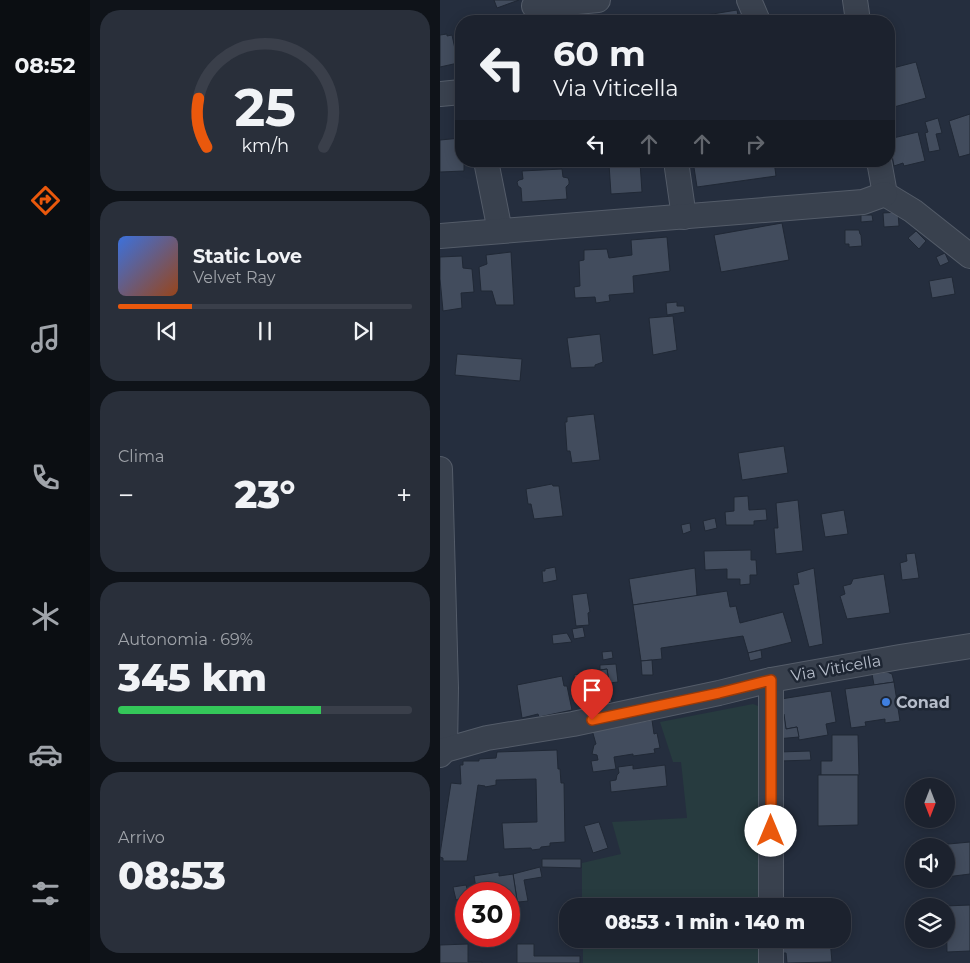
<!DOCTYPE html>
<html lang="it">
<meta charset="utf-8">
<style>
:root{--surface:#1c222e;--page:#292f3a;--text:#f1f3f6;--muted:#a0a4aa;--line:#3a3f4a;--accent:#ea580c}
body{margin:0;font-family:Montserrat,sans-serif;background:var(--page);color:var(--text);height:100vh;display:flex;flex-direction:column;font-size:19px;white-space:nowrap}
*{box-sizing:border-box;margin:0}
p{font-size:16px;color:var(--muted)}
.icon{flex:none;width:28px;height:28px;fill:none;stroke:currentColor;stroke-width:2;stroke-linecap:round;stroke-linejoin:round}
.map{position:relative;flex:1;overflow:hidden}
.details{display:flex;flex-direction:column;gap:10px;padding:10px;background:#0f1319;width:350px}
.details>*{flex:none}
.hud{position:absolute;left:15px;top:15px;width:440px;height:152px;border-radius:20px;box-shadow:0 2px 12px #0003,0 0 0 1px var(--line);background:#1c222e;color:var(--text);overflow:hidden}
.needle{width:32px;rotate:180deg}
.fabs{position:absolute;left:465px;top:778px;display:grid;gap:10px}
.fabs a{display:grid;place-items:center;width:50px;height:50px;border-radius:50%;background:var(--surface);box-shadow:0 2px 12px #0003,0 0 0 1px var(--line);font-size:25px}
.speed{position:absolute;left:15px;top:882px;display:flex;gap:10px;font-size:25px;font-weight:700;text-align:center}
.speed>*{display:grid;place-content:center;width:65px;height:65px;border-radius:50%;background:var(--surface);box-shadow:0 2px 12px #0003,0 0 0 1px var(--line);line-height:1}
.speed .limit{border:8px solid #d22;background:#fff;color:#111}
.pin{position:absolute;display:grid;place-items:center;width:42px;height:42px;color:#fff;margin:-51px -21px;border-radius:50% 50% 50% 0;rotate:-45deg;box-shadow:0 0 5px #0007}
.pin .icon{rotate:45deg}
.me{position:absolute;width:55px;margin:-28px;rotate:0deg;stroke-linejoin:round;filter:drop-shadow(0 0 4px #0008)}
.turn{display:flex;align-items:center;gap:18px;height:105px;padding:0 15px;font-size:22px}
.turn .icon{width:65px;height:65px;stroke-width:2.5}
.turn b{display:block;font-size:35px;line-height:42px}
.lanes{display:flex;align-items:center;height:48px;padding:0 15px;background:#0003;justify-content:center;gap:25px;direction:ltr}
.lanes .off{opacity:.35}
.big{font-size:38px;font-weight:800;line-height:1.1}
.details .tile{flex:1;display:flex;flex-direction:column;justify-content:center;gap:8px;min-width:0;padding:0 18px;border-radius:20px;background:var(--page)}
.details .dial{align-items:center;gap:0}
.dial svg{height:130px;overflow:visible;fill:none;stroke:var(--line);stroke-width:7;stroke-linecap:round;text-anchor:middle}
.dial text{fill:var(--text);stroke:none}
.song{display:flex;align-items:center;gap:15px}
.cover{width:60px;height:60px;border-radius:8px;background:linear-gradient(135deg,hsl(220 70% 55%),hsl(20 70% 35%))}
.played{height:5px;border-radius:2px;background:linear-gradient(90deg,var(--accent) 25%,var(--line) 25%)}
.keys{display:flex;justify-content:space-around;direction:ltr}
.heat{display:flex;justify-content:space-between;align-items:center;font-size:28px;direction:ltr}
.charge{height:8px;border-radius:4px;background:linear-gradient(90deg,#34c759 69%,var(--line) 0)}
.trip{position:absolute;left:119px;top:898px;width:292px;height:50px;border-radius:20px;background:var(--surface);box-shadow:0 2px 12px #0003,0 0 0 1px var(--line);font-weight:800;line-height:50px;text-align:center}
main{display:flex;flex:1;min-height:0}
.dock{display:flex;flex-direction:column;width:90px;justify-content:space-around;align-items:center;background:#0b0e12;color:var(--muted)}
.dock .icon{width:35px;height:35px}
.dock .selected{color:var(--accent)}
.dock b{font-size:22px;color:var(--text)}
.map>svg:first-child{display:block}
.green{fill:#273b3f}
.building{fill:#424c5d;stroke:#202835}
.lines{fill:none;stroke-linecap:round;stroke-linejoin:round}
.minor-casing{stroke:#545c69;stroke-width:26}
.minor{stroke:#39414e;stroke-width:24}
.route-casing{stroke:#983908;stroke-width:12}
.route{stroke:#ea580c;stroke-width:9}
.shop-dot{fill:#3f7fe0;stroke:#1e2633;stroke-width:2}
.labels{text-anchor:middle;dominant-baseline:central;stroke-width:5;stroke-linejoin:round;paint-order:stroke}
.street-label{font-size:16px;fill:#b5bcc9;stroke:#1e2633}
.poi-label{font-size:16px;font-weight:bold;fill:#b5bcc9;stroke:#1e2633;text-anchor:start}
</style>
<main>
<nav class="dock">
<b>08:52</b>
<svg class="icon selected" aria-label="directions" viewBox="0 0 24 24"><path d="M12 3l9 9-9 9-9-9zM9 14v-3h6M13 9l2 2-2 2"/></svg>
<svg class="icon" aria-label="music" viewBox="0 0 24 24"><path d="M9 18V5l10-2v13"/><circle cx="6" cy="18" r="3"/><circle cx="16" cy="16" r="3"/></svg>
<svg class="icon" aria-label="phone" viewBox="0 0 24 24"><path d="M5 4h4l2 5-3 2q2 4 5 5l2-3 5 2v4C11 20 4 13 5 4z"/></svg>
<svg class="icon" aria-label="climate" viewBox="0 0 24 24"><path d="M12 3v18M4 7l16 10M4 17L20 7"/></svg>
<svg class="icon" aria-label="car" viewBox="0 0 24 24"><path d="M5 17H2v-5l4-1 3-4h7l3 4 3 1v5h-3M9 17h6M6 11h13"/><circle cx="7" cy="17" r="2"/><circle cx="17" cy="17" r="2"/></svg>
<svg class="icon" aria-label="filters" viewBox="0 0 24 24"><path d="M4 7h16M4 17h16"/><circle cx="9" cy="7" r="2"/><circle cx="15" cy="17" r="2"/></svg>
</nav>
<section class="details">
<div class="tile dial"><svg viewBox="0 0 100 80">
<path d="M14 69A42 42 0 1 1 86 69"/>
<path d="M14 69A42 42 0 0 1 9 39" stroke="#ea580c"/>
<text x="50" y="56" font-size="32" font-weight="700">25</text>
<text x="50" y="72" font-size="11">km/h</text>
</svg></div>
<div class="tile">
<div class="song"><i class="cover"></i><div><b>Static Love</b><p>Velvet Ray</p></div></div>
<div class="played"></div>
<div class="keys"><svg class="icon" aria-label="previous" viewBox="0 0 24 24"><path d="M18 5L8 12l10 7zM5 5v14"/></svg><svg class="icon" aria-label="pause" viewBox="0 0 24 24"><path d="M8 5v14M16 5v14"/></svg><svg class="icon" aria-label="next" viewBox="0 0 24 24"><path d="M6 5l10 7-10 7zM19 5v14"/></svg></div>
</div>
<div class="tile"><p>Clima</p>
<div class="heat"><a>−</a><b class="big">23°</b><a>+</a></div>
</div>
<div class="tile"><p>Autonomia · 69%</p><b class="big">345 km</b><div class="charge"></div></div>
<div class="tile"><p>Arrivo</p><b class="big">08:53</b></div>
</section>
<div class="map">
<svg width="530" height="963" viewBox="0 0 530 963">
<rect width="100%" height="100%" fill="#252e3e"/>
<g class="green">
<polygon points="313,704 321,707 319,906 142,906 142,863 181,854 172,822 247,818 241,762 233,762 220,722"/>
<rect x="143" y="939" width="176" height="24"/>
</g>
<g class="building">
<polygon points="54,0 79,0 57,8"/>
<polygon points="297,10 299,21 248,21 248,18"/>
<polygon points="144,15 145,21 124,21 124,17"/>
<polygon points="7,34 7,36 12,35 18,63 0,67 0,35"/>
<polygon points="476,62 486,98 454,107 450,95 453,95 449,77 449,69"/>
<polygon points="530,114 530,154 519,157 509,121"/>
<polygon points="498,118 502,133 496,134 500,150 489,152 485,133 488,132 485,122"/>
<polygon points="478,132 485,161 464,166 463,163 454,166 449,139"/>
<polygon points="21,138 21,161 24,161 24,171 0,172 0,140"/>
<polygon points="253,161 334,161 336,176 257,187"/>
<polygon points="200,162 202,192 171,194 169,164"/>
<polygon points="122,169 123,177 128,178 129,181 129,184 126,187 127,199 82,202 81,188 78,186 77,182 79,180 83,179 82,171"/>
<polygon points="458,212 459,226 444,227 443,213"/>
<polygon points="421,215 432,215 433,221 421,222"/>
<polygon points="342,223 349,260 281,272 274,235"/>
<polygon points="405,230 419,230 420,234 421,235 422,246 409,247 409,244 405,244"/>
<polygon points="476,231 486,241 479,249 468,238"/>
<polygon points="227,237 230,271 193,276 194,293 169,295 170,301 156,303 155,297 135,298 134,287 140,286 139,261 144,260 144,250 167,249 169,258 192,255 191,240"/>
<polygon points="71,252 74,305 56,305 52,291 41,291 39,267 47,264 46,255"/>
<polygon points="505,253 509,262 500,266 496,257"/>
<polygon points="22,256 23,268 32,269 34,292 21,293 22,308 3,311 0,279 0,257"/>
<polygon points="512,277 515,294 492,298 489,281"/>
<polygon points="237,302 237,306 244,306 245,312 227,315 226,303"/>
<polygon points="233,316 237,350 213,355 209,318"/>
<polygon points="160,334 163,362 155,365 155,367 131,368 127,338"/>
<polygon points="17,354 82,359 80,381 15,375"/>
<polygon points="154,414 160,460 132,463 130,451 127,451 125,422 127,422 127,417"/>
<polygon points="344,446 348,473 302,480 298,453"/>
<polygon points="112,484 113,486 119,486 123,516 94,519 91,504 88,504 86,489"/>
<polygon points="308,496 309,510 326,509 327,520 314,521 314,525 286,525 285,512 294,511 294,497"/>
<polygon points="358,500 363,551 336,554 334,528 338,528 336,503"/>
<polygon points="404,510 408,534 385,537 381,514"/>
<polygon points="275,518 277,528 265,531 263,521"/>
<polygon points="250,523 251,531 243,534 241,525"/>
<polygon points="311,550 311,560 316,560 317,575 310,575 310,584 300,585 300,579 287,579 287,569 265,570 264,551"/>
<polygon points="475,553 479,578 462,580 460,563 467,561 466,554"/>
<polygon points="115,567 117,580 103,583 102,571 105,571 105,569"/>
<polygon points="255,568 257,596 193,605 189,579"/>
<polygon points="374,568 383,644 369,647 353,585 359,584 357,573"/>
<polygon points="444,574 450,613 407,619 400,596 405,594 403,586 411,584 413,579"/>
<polygon points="287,591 290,607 296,606 300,623 343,612 352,642 308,653 303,636 221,648 222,659 201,661 193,605"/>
<polygon points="147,593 150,612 148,613 149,625 136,626 132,595"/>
<polygon points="143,627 145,637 134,639 132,629"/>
<polygon points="127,633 132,642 113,644 112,635"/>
<polygon points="321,650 322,658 310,661 308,653"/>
<polygon points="172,651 173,658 163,660 162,652"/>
<polygon points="212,660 213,675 202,675 201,661"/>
<polygon points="176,664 178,682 169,683 167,669 160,670 160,665"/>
<polygon points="167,669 172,702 144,708 144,705 138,706 134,675"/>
<polygon points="447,672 452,674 454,682 434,685 432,674"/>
<polygon points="122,676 124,686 127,686 132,710 99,717 98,714 82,718 77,685"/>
<polygon points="454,682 460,721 445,723 445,719 425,722 426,726 411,728 405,689"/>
<polygon points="391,691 396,722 386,724 388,735 359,740 357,727 346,729 341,699"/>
<polygon points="336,713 344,714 346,729 357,727 359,737 336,739"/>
<polygon points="212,720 214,734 217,733 220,748 214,749 215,753 193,756 193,754 174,757 176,769 153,772 151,761 158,760 157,755 152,754 154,745 156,744 152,730"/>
<polygon points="392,735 418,735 419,775 381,775 381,761 392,761"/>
<polygon points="117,750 118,769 120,769 121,783 124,783 125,842 110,843 110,846 101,847 100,849 92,850 91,848 64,849 62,823 97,822 96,779 56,780 56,785 45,787 45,786 38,785 27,861 3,861 3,858 0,857 0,854 11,783 21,784 20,765 23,765 23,761 39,761 39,759 56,758 57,752"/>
<polygon points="370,751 371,760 341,761 339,752"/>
<polygon points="193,765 193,769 225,765 227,786 171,792 170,781 176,780 177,775 179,773 178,767"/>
<polygon points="378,775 418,775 418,825 378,826"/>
<polygon points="159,822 168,848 153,853 144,826"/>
<polygon points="530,842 530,874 506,877 506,846 487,846"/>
<polygon points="102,859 141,859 141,868 102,867"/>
<polygon points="100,867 102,877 84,880 88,901 79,902 77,900 73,874"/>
<polygon points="59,872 59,876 73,874 77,900 69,902 69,894 37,894 34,876"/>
<polygon points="26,885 28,892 33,891 33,894 26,894 26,913 23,913 21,898 16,900 13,887"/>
<polygon points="530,905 530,951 507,952 506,906 505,906"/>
<polygon points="32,936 57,936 57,944 33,944"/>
<polygon points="342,939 390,939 392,962 347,963 346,953 343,953"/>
<polygon points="28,944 28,962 42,962 42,963 0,963 0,945"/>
<polygon points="77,944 94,944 94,956 140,956 140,963 77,963"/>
</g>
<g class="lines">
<g class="minor-casing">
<g id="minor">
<polyline points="309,0 318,21"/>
<polyline points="415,0 418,21"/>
<polyline points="94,6 158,0"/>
<polyline points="0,94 21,92"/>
<polyline points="46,161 60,231"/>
<polyline points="236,161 244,217"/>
<polyline points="439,161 445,194 473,211 530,256"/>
<polyline points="0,236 423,202 445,194"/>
<polyline points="0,469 6,688 5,750"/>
<polyline points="331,680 331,906"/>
<polyline points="0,755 5,750 47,738 133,724 279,693 331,680 460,657 530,646"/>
<polyline points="331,939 331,963"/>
</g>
</g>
<use href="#minor" class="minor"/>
</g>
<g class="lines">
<g class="route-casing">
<polyline id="route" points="152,720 279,693 331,680 331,831"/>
</g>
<use href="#route" class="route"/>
</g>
<circle class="shop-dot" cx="446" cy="702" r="5"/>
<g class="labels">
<g class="street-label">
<text transform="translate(396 668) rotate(-10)">Via Viticella</text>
</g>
<g class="poi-label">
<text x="456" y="702">Conad</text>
</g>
</g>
</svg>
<div class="fabs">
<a><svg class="needle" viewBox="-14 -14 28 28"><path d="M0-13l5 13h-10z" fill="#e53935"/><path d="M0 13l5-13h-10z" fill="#a0a4aa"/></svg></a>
<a><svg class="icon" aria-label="sound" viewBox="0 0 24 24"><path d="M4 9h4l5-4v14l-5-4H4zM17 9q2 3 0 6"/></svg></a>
<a><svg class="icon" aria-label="layers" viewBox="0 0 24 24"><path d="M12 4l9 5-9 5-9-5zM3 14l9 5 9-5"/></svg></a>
</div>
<div class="speed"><div class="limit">30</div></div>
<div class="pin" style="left:152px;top:720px;background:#d93025"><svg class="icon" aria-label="arrive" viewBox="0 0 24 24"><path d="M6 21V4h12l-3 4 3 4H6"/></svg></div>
<svg class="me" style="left:331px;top:831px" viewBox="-20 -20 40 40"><circle r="19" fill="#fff"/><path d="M0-13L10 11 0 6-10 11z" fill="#ea580c"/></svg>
<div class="trip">08:53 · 1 min · 140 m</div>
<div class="hud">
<div class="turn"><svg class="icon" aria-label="left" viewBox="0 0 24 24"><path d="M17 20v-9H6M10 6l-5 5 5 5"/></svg><div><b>60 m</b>Via Viticella</div></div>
<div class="lanes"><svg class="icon" aria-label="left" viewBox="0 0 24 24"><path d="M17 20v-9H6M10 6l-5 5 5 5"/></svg><svg class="icon off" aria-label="ahead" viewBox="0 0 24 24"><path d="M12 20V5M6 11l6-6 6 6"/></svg><svg class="icon off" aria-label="ahead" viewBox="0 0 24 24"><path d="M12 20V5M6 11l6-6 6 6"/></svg><svg class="icon off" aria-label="right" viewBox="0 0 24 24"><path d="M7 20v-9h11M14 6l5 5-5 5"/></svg></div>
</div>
</div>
</main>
